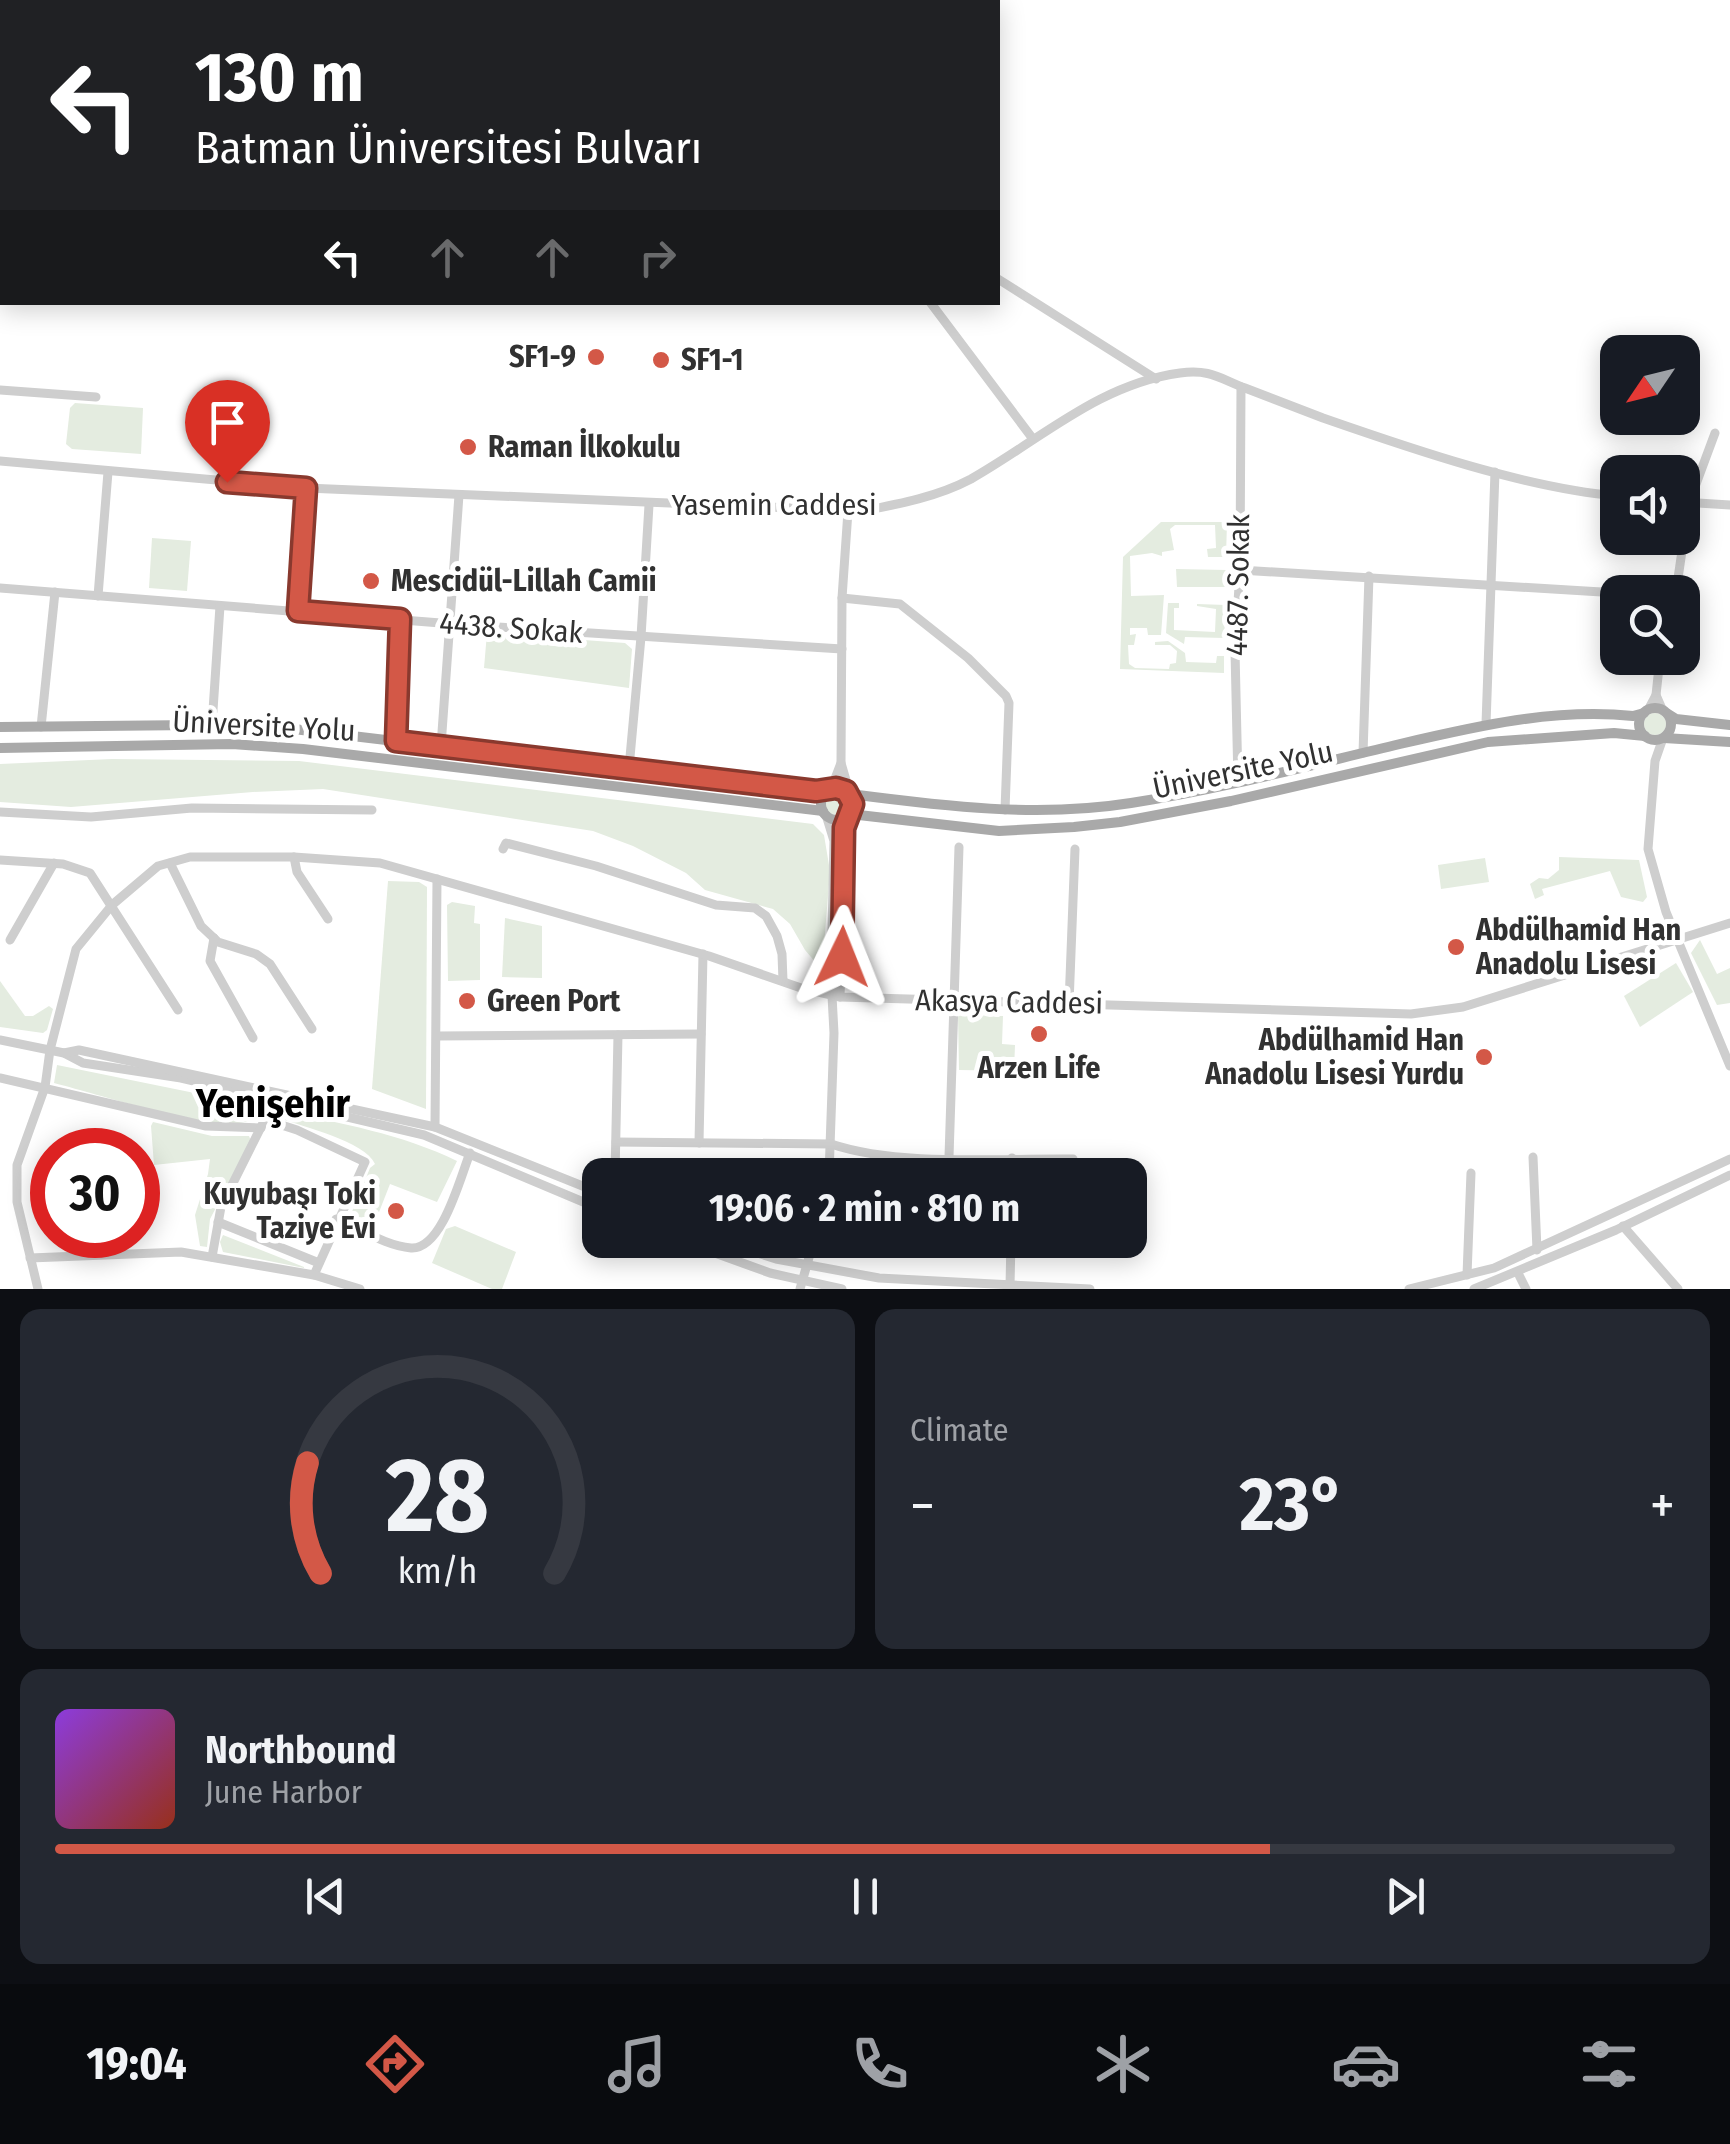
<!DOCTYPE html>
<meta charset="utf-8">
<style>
:root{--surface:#171b24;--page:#242831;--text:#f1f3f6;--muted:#9ea1a6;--line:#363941;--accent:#d35847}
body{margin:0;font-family:"Fira Sans Condensed",sans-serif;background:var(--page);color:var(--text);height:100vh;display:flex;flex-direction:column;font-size:38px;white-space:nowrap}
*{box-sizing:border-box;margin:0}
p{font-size:32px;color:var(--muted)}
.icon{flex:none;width:55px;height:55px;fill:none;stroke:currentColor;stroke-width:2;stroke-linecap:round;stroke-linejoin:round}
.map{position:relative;height:1289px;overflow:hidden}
.details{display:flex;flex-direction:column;gap:20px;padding:20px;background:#0d0f14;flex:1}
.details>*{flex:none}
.banner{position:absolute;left:0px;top:0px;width:1000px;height:305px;box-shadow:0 5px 25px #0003;background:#202124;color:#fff;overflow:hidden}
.needle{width:65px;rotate:235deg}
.buttons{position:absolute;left:1600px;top:335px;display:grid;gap:20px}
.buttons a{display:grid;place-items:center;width:100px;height:100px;border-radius:20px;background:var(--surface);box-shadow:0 5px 25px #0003;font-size:50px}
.speed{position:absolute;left:30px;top:1128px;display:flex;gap:20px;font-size:50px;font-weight:700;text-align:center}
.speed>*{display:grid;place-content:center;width:130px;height:130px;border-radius:50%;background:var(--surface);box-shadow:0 5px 25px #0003;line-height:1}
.speed .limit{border:15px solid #d22;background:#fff;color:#111}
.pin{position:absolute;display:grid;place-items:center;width:85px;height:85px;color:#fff;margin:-102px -42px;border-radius:50% 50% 50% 0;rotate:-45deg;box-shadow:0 0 10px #0007}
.pin .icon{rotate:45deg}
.me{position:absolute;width:110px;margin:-55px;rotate:2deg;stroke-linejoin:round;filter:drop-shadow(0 0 8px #0008)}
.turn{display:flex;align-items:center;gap:35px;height:210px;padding:0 30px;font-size:45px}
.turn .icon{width:130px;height:130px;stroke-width:2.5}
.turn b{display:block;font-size:70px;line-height:85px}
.lanes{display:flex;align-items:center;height:95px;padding:0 30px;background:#0003;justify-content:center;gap:50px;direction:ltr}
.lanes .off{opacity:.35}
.big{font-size:75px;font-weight:700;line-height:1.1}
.details .card{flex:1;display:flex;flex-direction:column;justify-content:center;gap:15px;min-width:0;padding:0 35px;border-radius:20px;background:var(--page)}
.details .dial{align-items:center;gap:0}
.dial svg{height:260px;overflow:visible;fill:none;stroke:var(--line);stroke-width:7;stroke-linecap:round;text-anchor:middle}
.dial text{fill:var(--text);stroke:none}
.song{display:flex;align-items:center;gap:30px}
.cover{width:120px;height:120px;border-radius:15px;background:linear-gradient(135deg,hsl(270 70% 55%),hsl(10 70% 35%))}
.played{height:10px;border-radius:5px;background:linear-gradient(90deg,var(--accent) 75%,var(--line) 75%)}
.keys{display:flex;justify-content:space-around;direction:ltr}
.heat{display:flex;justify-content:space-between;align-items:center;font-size:55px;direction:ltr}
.details .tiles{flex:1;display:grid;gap:20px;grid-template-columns:1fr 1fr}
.card:last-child{grid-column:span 2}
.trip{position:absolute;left:582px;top:1158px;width:565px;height:100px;border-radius:20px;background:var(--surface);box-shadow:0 5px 25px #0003;font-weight:700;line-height:100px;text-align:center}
.tabs{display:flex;height:160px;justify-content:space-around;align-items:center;background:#090b0e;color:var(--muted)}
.tabs .icon{width:70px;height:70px}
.tabs .current{color:var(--accent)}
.tabs b{font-size:45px;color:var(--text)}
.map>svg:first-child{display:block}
.green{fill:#e4ece0}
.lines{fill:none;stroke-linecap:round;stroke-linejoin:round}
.minor{stroke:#cecece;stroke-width:9}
.major{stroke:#a9a9a9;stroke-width:10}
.route-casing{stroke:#89392e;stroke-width:25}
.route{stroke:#d35847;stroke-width:18}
.poi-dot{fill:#d35847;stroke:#fff;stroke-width:4}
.labels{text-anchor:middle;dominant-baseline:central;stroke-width:10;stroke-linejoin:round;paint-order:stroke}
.poi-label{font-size:30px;font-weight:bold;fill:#313131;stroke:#fff;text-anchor:start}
.street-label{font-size:30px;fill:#313131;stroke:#fff}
.district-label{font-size:40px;font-weight:bold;fill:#000;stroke:#fff}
</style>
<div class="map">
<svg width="1730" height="1289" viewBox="0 0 1730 1289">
<rect width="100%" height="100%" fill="#fff"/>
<g class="green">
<polygon points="75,403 143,408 141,454 72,449 66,444 70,408"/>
<polygon points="1161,522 1227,522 1226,557 1208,557 1207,549 1216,548 1215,525 1175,525 1170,529 1174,550 1162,552 1162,556 1152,553 1130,556 1131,596 1164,595 1161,635 1148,635 1147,628 1130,628 1130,635 1136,634 1134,645 1128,645 1129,664 1135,668 1169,669 1170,664 1176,663 1177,651 1170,645 1155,645 1155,642 1168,641 1185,653 1186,662 1216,663 1217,656 1224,656 1224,673 1120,669 1123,557"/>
<polygon points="152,538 191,541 187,591 149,588"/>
<polygon points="1176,569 1227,570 1226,587 1177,587"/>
<polygon points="1168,603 1179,603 1179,608 1174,608 1174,630 1215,632 1216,609 1197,606 1197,604 1226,605 1224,638 1185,637 1184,644 1166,633"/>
<polygon points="487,633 625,643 632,649 629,688 484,668"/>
<circle cx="1655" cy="724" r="11"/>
<polygon points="112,759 299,761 813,824 824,835 830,871 822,970 805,950 790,924 773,909 705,890 686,873 633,846 593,831 323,789 253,792 71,807 0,802 0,764"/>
<circle cx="837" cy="803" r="12"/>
<polygon points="1559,857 1639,860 1647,897 1643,902 1621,897 1610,871 1542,889 1544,895 1535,899 1530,884 1539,878 1548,879 1559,870"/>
<polygon points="1485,858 1489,882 1441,889 1438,865"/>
<polygon points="388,881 419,882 427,887 426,1109 372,1089"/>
<polygon points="452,902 475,906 474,923 480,924 480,980 448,981 447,905"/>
<polygon points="505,918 542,926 542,978 502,977"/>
<polygon points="1700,940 1717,974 1730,968 1730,1003 1717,1005 1691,953"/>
<polygon points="1676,963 1693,992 1640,1027 1624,996"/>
<polygon points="0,981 25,1016 33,1016 49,1006 53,1009 47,1030 43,1033 0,1027"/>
<polygon points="958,1015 1003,1016 1002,1044 1015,1045 1014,1071 959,1070"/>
<path d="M57 1065 259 1106C257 1115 255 1120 245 1122 211 1131 94 1093 54 1083Z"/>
<path d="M281 1111C340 1123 402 1134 457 1161L437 1202 390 1184 374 1225 351 1214 370 1168 375 1164C365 1141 303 1127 279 1118Z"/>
<polygon points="153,1122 212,1136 249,1136 251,1141 210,1219 207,1247 200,1246 195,1215 208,1174 210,1159 154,1165 151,1126"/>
<polygon points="455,1226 516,1252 502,1289 492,1289 432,1263 446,1229"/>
<polygon points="223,1235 304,1267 304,1268 223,1252 220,1242"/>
</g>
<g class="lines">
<g class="minor">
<polyline points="482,0 484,2"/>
<polyline points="998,279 1156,379"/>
<polyline points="930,302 1033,439"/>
<polyline points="0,390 96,397"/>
<path d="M0 461 306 488 862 511C899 504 937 497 971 479 1040 440 1099 384 1180 373 1210 369 1219 378 1245 388 1271 398 1297 408 1323 418 1412 449 1525 488 1618 496"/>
<polyline points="1682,502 1730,505"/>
<polyline points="1240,570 1618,593"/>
<polyline points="0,588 466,625 842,649"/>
<polyline points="1676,592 1689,503 1715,433"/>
<polyline points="98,596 108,472"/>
<polyline points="842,598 900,604 968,658 1006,696 1009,703 1005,810"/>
<polyline points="297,611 306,488"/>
<polyline points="1656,695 1660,658"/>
<polyline points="1648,710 1656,695 1663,711"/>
<polyline points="1486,724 1495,472"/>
<polyline points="212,725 220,606"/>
<polyline points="41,727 55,592"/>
<polyline points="1663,738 1655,761 1648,849 1666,912 1730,1066"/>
<polyline points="396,741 400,619"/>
<polyline points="441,746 459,495"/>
<polyline points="1363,753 1369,576"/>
<polyline points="841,763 842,598 848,511"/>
<polyline points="629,768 641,637 649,505"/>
<polyline points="1238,782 1235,651 1240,570 1241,387"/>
<polyline points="831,789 841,763 850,794"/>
<polyline points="0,812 91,817 192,808 372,810"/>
<polyline points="826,815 834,841 831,977 834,1033 829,1175"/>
<polyline points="503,849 506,843 596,866 716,905 755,908 766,916 777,936 782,954 783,981"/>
<polyline points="294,857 297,872 328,919"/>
<polyline points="0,860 63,864 90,873 178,1010"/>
<polyline points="170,863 201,926 218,942 256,954 270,964 312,1029"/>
<polyline points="214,938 210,961 253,1038"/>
<polyline points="10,940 54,863"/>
<polyline points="840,997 846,817"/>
<polyline points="1069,1004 1075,849"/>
<polyline points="437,1036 701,1034"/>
<polyline points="0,1040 64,1053 83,1063 181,1078 424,1135 600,1209"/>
<polyline points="64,1053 79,1050 435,1127 600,1193"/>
<polyline points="0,1078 206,1126 261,1128"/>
<polyline points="263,1119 297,1130 365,1162 314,1275"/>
<polyline points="435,1127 437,879"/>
<path d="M616 1142 831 1144C900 1167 999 1158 1073 1159"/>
<polyline points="699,1143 703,954"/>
<polyline points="949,1157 959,847"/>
<polyline points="1533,1157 1537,1250"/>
<polyline points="615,1175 618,1035"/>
<polyline points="1012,1175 1012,1158"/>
<path d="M336 1219C359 1228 386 1246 411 1248 442 1250 460 1178 470 1153"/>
<polyline points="218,1222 319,1263"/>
<polyline points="1623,1226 1678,1289"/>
<polyline points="679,1240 770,1273 842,1289"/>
<polyline points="717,1240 776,1259 879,1278 1090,1289"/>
<polyline points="212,1257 221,1207 263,1123 265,1096"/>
<polyline points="30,1258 181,1252 314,1275 360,1289"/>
<polyline points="1518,1273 1526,1289"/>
<polyline points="1467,1275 1471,1173"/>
<polyline points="1010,1286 1011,1240"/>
<polyline points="38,1289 17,1202 17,1165 45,1087 50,1050 76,949 112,905 158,866 190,857 294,857 380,863 709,956 801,988 840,997 1411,1014 1463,1007 1730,923"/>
<polyline points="800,1289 814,1240"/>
<polyline points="1409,1289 1494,1268 1730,1159"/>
<polyline points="1474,1289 1616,1230 1730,1175"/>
</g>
<g class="major">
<circle cx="1655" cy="724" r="16"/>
<polyline points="1668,714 1676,719 1730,725"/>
<polyline points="0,727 195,725 285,728 816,791 831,789"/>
<polyline points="1664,738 1730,742"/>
<polyline points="0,748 232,744 303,749 823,811"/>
<circle cx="837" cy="804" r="16"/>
<path d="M850 794C943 806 1037 818 1131 803 1222 789 1311 765 1400 744 1477 726 1554 708 1633 716L1644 713"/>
<polyline points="850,814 999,831 1074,827 1120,822 1231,801 1488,742 1614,733 1645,736"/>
</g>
</g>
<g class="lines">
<g class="route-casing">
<polyline id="route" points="227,482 306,488 298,611 400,619 396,741 816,791 836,788 846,791 853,804 844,828 842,957"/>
</g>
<use href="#route" class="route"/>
</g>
<g class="poi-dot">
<circle cx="596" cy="357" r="10"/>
<circle cx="661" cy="360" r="10"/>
<circle cx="468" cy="447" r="10"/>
<circle cx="371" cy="581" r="10"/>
<circle cx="1456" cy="947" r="10"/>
<circle cx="467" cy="1001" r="10"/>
<circle cx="1039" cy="1034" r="10"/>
<circle cx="1484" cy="1057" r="10"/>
<circle cx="396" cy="1211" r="10"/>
</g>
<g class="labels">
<g class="poi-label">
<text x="576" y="357" text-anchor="end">SF1-9</text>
<text x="681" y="360">SF1-1</text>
<text x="488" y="447">Raman İlkokulu</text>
<text x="391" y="581">Mescidül-Lillah Camii</text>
<text x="1476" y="930">Abdülhamid Han<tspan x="1476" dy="34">Anadolu Lisesi</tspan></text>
<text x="487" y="1001">Green Port</text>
<text x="1464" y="1040" text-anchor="end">Abdülhamid Han<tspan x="1464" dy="34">Anadolu Lisesi Yurdu</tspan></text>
<text x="1039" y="1068" text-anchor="middle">Arzen Life</text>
<text x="376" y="1194" text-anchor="end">Kuyubaşı Toki<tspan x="376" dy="34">Taziye Evi</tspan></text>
</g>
<g class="street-label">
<text x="774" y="505">Yasemin Caddesi</text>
<text transform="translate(1238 585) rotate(-89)">4487. Sokak</text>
<text transform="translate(511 628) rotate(4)">4438. Sokak</text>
<text transform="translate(264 726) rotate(3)">Üniversite Yolu</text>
<text transform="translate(1243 770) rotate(-12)">Üniversite Yolu</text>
<text transform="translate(1009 1002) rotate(1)">Akasya Caddesi</text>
</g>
<g class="district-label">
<text x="273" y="1104">Yenişehir</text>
</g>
</g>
</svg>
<div class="buttons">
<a><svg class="needle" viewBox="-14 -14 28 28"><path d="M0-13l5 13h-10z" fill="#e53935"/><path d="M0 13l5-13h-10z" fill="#9ea1a6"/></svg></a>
<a><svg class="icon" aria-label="sound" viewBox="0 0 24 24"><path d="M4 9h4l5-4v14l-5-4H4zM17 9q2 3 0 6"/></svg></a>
<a><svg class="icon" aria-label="search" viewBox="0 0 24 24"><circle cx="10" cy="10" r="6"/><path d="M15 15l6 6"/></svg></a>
</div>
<div class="speed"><div class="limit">30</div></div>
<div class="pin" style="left:227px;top:482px;background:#d93025"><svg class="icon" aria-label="arrive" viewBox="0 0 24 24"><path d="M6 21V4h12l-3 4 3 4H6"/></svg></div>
<svg class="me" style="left:842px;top:957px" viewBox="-20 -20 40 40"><path d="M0-17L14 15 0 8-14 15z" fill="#d35847" stroke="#fff" stroke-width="4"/></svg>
<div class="trip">19:06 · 2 min · 810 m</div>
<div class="banner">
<div class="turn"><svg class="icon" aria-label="left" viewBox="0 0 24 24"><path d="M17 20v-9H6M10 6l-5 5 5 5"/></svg><div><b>130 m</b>Batman Üniversitesi Bulvarı</div></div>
<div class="lanes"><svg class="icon" aria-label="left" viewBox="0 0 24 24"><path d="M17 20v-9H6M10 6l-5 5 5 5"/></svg><svg class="icon off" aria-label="ahead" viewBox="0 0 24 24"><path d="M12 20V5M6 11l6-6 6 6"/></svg><svg class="icon off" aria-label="ahead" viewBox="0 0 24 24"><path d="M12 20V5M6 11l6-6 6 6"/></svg><svg class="icon off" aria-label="right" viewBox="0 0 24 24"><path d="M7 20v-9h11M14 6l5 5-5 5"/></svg></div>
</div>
</div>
<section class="details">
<div class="tiles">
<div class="card dial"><svg viewBox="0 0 100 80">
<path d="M14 69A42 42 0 1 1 86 69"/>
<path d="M14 69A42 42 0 0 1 10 35" stroke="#d35847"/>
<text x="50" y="56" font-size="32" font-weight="700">28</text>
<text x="50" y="72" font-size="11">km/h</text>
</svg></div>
<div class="card"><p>Climate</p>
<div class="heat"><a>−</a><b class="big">23°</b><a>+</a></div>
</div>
<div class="card">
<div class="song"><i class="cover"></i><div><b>Northbound</b><p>June Harbor</p></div></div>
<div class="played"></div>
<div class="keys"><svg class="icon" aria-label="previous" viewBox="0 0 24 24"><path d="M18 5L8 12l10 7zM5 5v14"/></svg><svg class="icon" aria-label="pause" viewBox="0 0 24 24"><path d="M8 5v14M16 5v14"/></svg><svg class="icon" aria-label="next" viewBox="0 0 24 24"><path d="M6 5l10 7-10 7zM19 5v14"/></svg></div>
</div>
</div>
</section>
<nav class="tabs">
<b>19:04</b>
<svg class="icon current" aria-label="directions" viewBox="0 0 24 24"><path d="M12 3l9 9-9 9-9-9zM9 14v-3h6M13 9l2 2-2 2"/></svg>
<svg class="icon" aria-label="music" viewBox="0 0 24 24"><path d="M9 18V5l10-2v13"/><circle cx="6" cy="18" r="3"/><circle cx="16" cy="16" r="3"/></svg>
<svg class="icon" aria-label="phone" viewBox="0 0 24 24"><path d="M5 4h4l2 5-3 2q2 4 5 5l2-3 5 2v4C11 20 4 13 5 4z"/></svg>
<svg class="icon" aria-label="climate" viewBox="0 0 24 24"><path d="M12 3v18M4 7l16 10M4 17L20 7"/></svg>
<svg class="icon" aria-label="car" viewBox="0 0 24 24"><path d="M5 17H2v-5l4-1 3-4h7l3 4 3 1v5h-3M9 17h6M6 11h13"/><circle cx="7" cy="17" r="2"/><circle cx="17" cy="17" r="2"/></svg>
<svg class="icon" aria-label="filters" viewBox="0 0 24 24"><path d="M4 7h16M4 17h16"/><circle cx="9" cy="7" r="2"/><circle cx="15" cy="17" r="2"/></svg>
</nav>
